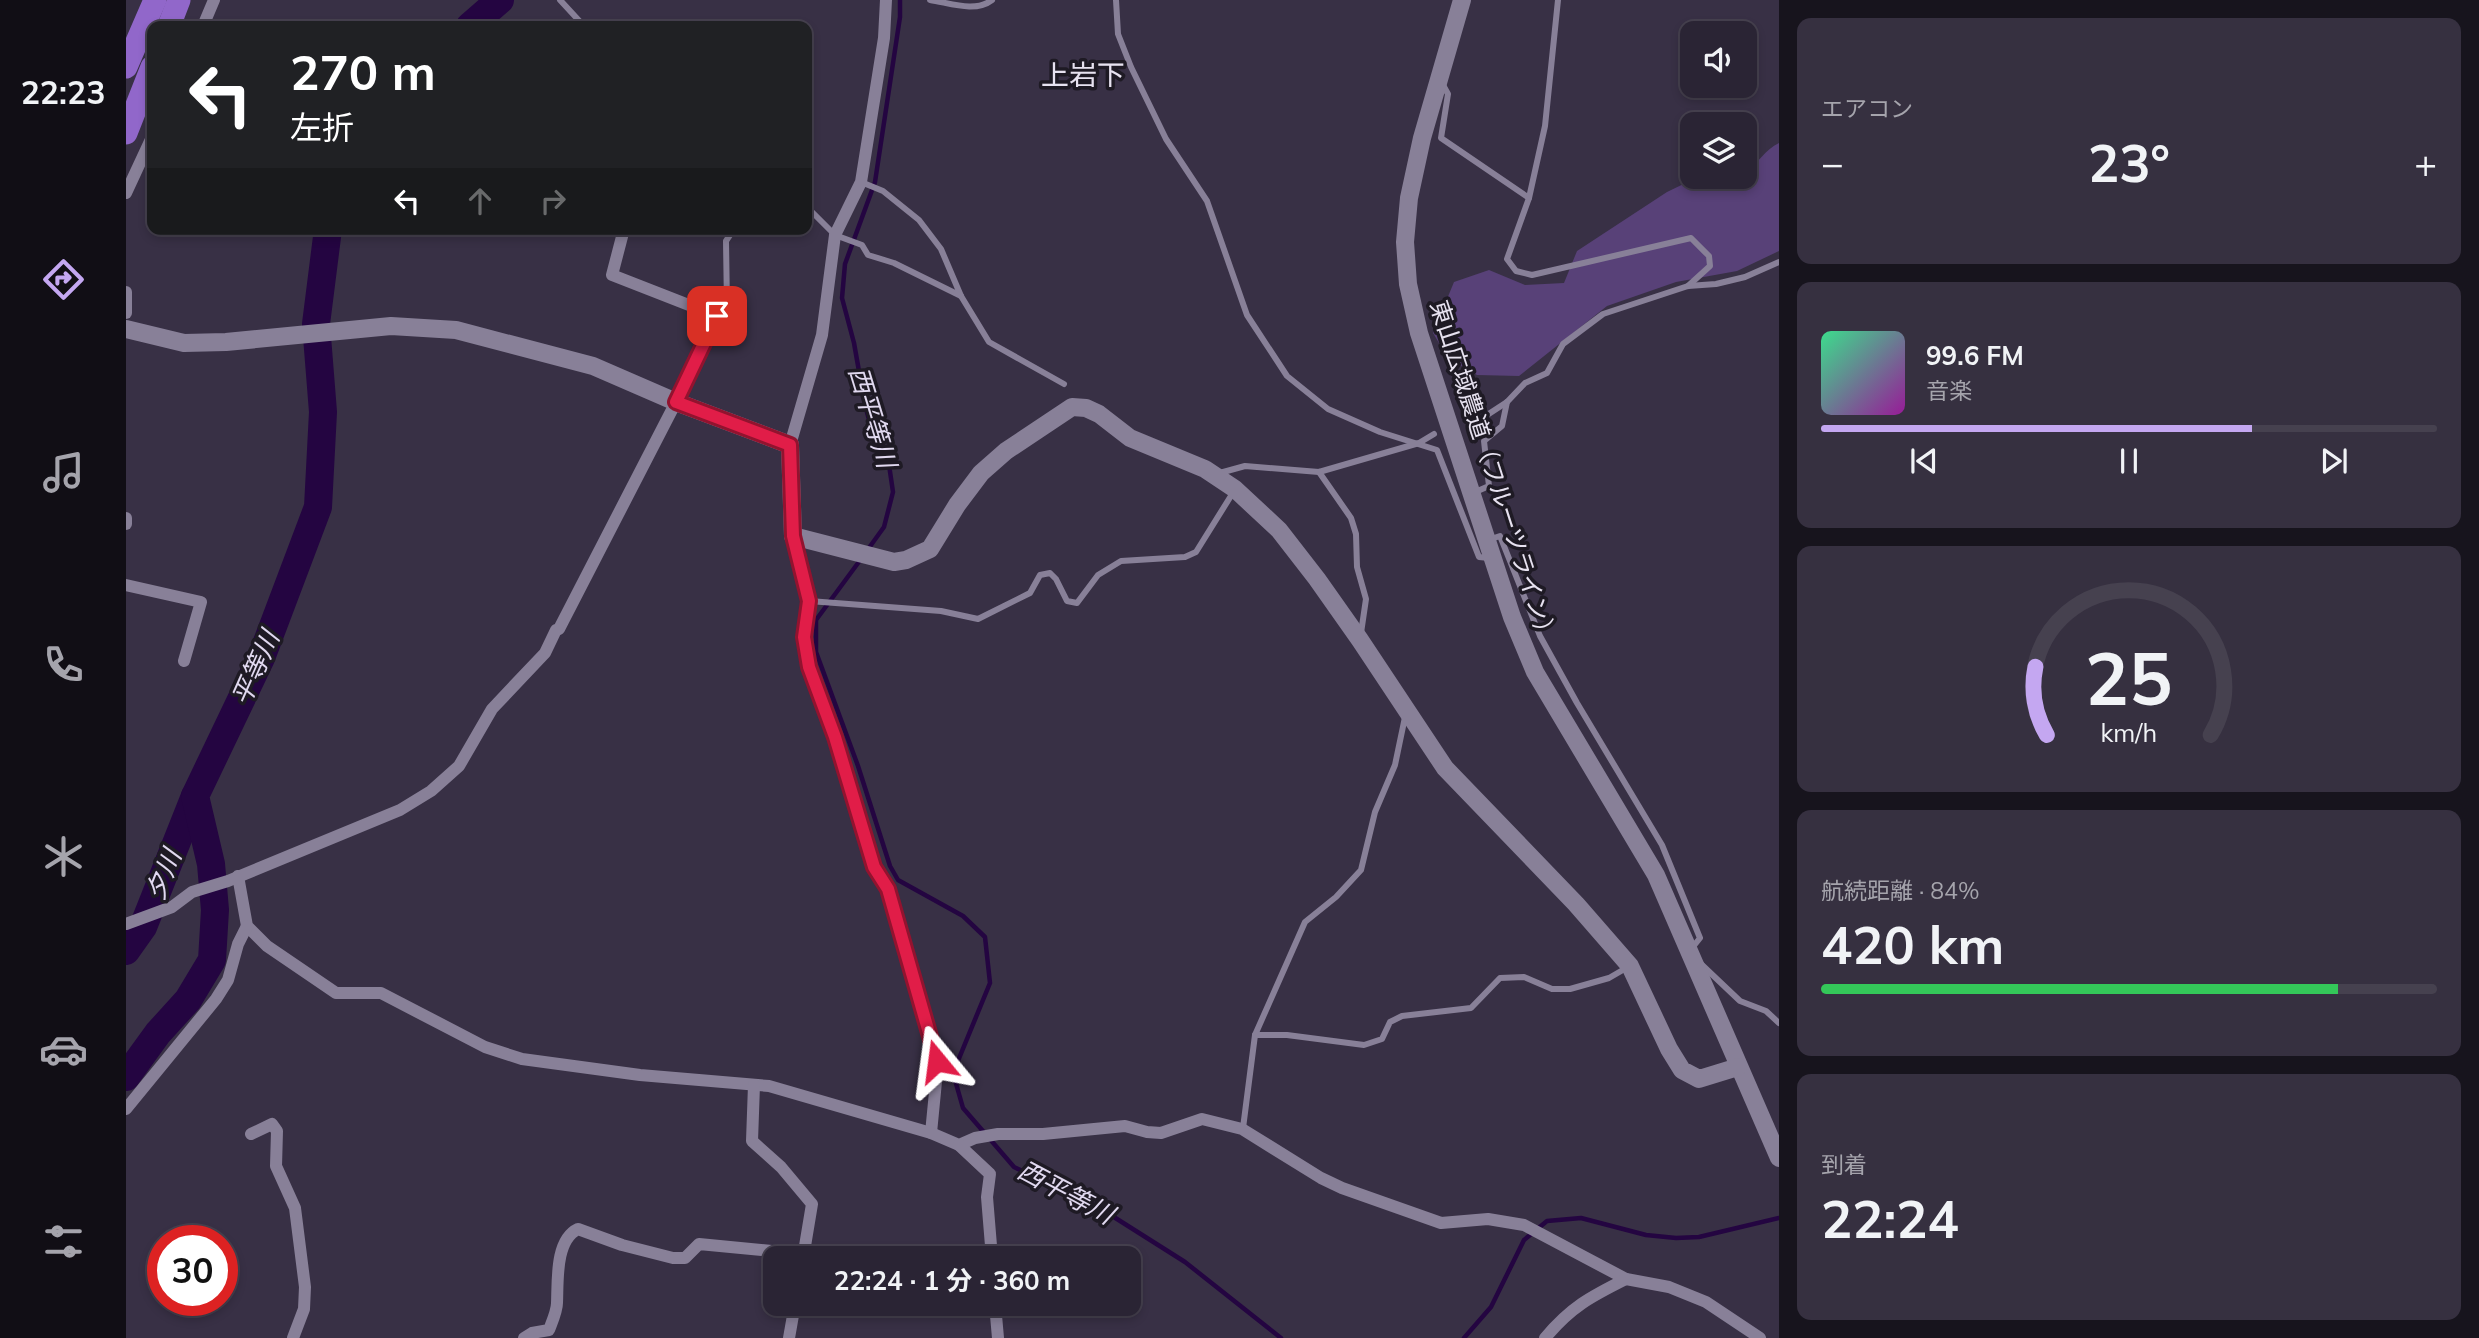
<!DOCTYPE html>
<html lang="ja">
<meta charset="utf-8">
<style>
:root{--surface:#2a2434;--page:#363040;--text:#f1f3f6;--muted:#a5a4ac;--line:#46414f;--accent:#c4a7f1}
body{margin:0;font-family:Mulish,"Noto Sans JP",sans-serif;background:var(--page);color:var(--text);height:100vh;display:flex;flex-direction:column;font-size:26px;white-space:nowrap}
*{box-sizing:border-box;margin:0}
p{font-size:23px;color:var(--muted)}
.icon{flex:none;width:38px;height:38px;fill:none;stroke:currentColor;stroke-width:2;stroke-linecap:round;stroke-linejoin:round}
.map{position:relative;flex:1;overflow:hidden}
.side{display:flex;flex-direction:column;gap:18px;padding:18px;background:#17141d;width:700px}
.side>*{flex:none}
.guide{position:absolute;left:21px;top:21px;width:665px;height:214px;border-radius:14px;box-shadow:0 4px 10px #0003,0 0 0 2px var(--line);background:#202124;color:#fff;overflow:hidden}
.tools{position:absolute;left:1554px;top:21px;display:grid;gap:14px}
.tools a{display:grid;place-items:center;width:77px;height:77px;border-radius:14px;background:var(--surface);box-shadow:0 4px 10px #0003,0 0 0 2px var(--line);font-size:35px}
.speed{position:absolute;left:21px;top:1225px;display:flex;gap:14px;font-size:35px;font-weight:700;text-align:center}
.speed>*{display:grid;place-content:center;width:91px;height:91px;border-radius:50%;background:var(--surface);box-shadow:0 4px 10px #0003,0 0 0 2px var(--line);line-height:1}
.speed .limit{border:10px solid #d22;background:#fff;color:#111}
.pin{position:absolute;display:grid;place-items:center;width:60px;height:60px;color:#fff;margin:-30px;border-radius:14px;box-shadow:0 4px 10px #0006}
.me{position:absolute;width:77px;margin:-38px;rotate:344deg;stroke-linejoin:round;filter:drop-shadow(0 0 5px #0008)}
.turn{display:flex;align-items:center;gap:24px;height:147px;padding:0 28px;font-size:32px}
.turn .icon{width:91px;height:91px;stroke-width:2.5}
.turn b{display:block;font-size:49px;line-height:60px}
.lanes{display:flex;align-items:center;height:66px;padding:0 28px;background:#0003;justify-content:center;gap:35px;direction:ltr}
.lanes .off{opacity:.35}
.big{font-size:52px;font-weight:700;line-height:1.1}
.side .widget{flex:1;display:flex;flex-direction:column;justify-content:center;gap:10px;min-width:0;padding:0 24px;border-radius:14px;background:var(--page)}
.side .dial{align-items:center;gap:0}
.dial svg{height:182px;overflow:visible;fill:none;stroke:var(--line);stroke-width:7;stroke-linecap:round;text-anchor:middle}
.dial text{fill:var(--text);stroke:none}
.song{display:flex;align-items:center;gap:21px}
.cover{width:84px;height:84px;border-radius:10px;background:linear-gradient(135deg,hsl(150 70% 55%),hsl(300 70% 35%))}
.played{height:7px;border-radius:4px;background:linear-gradient(90deg,var(--accent) 70%,var(--line) 70%)}
.keys{display:flex;justify-content:space-around;direction:ltr}
.heat{display:flex;justify-content:space-between;align-items:center;font-size:38px;direction:ltr}
.charge{height:10px;border-radius:5px;background:linear-gradient(90deg,#34c759 84%,var(--line) 0)}
.trip{position:absolute;left:637px;top:1246px;width:378px;height:70px;border-radius:14px;background:var(--surface);box-shadow:0 4px 10px #0003,0 0 0 2px var(--line);font-weight:700;line-height:70px;text-align:center}
main{display:flex;flex:1;min-height:0}
.tabs{display:flex;flex-direction:column;width:126px;justify-content:space-around;align-items:center;background:#110e15;color:var(--muted)}
.tabs .icon{width:49px;height:49px}
.tabs .selected{color:var(--accent)}
.tabs b{font-size:32px;color:var(--text)}
.map>svg:first-child{display:block}
.green{fill:#584178}
.lines{fill:none;stroke-linecap:round;stroke-linejoin:round}
.stream{stroke:#240541;stroke-width:4.5}
.river{stroke:#240541;stroke-width:28}
.lane{stroke:#888098;stroke-width:6}
.street{stroke:#888098;stroke-width:12}
.secondary{stroke:#888098;stroke-width:18}
.highway{stroke:#9167ca;stroke-width:23}
.route-casing{stroke:#92132f;stroke-width:18}
.route{stroke:#e11d48;stroke-width:12}
.labels{text-anchor:middle;dominant-baseline:central;stroke-width:7;stroke-linejoin:round;paint-order:stroke}
.street-label{font-size:24px;fill:#e7e2f0;stroke:#1e1a24}
.water-label{font-size:26px;font-style:italic;fill:#e1d9f0;stroke:#1e1a24}
.quarter-label{font-size:28px;fill:#e7e2f0;stroke:#1e1a24}
</style>
<main>
<nav class="tabs">
<b>22:23</b>
<svg class="icon selected" aria-label="directions" viewBox="0 0 24 24"><path d="M12 3l9 9-9 9-9-9zM9 14v-3h6M13 9l2 2-2 2"/></svg>
<svg class="icon" aria-label="music" viewBox="0 0 24 24"><path d="M9 18V5l10-2v13"/><circle cx="6" cy="18" r="3"/><circle cx="16" cy="16" r="3"/></svg>
<svg class="icon" aria-label="phone" viewBox="0 0 24 24"><path d="M5 4h4l2 5-3 2q2 4 5 5l2-3 5 2v4C11 20 4 13 5 4z"/></svg>
<svg class="icon" aria-label="climate" viewBox="0 0 24 24"><path d="M12 3v18M4 7l16 10M4 17L20 7"/></svg>
<svg class="icon" aria-label="car" viewBox="0 0 24 24"><path d="M5 17H2v-5l4-1 3-4h7l3 4 3 1v5h-3M9 17h6M6 11h13"/><circle cx="7" cy="17" r="2"/><circle cx="17" cy="17" r="2"/></svg>
<svg class="icon" aria-label="filters" viewBox="0 0 24 24"><path d="M4 7h16M4 17h16"/><circle cx="9" cy="7" r="2"/><circle cx="15" cy="17" r="2"/></svg>
</nav>
<div class="map">
<svg width="1653" height="1338" viewBox="0 0 1653 1338">
<rect width="100%" height="100%" fill="#383045"/>
<path class="green" d="M1653 143V251L1611 271 1550 282 1481 306 1393 376 1351 375 1322 358 1307 333 1328 282 1363 270 1399 285 1438 283 1451 251 1541 192 1572 177H1619V170C1633 164 1639 149 1653 143Z"/>
<g class="lines">
<g class="stream">
<polyline points="740,552 758,527 767,492 762,458 748,438 739,405 728,343 716,298 719,264 749,182 774,17 774,0"/>
<polyline points="735,559 690,620 690,652 732,766 764,866 772,880 837,916 859,937 864,983 827,1073 837,1108 888,1167 972,1207 1059,1262 1155,1338"/>
<polyline points="1338,1338 1365,1307 1398,1240 1421,1221 1455,1218 1520,1235 1550,1238 1573,1237 1653,1218"/>
</g>
<g class="river">
<polyline points="344,26 374,0"/>
<polyline points="0,951 17,927 69,796"/>
<polyline points="0,1077 32,1033 62,1000 86,960 89,910 85,864 69,796 135,658 192,507 197,412 190,324 202,229"/>
</g>
<g class="lane">
<polyline points="434,0 458,26"/>
<path d="M804 0C824 3 849 13 866 0"/>
<polyline points="990,0 992,34 1005,67 1040,139 1081,201 1121,315 1161,376 1202,409 1254,432 1311,450 1353,557 1363,558"/>
<polyline points="1317,85 1322,94 1315,138 1403,198 1381,259 1390,271 1406,275 1565,238 1583,256 1584,266 1562,286"/>
<polyline points="735,182 757,191 793,220 815,249 835,296 863,342 938,384"/>
<polyline points="1403,198 1419,126 1432,0"/>
<polyline points="681,207 709,235 736,245 742,255 768,263 835,296"/>
<polyline points="591,316 601,307 600,241 608,229"/>
<polyline points="1355,419 1381,402 1399,383 1421,373 1437,344 1477,314 1562,286 1590,284 1619,277 1653,262"/>
<polyline points="1193,472 1225,518 1230,534 1231,567 1240,599 1235,633"/>
<polyline points="1090,474 1119,466 1193,472 1293,443 1308,434"/>
<polyline points="1347,493 1363,486 1358,441 1376,426 1381,402"/>
<polyline points="1362,540 1374,536 1414,636 1451,703 1536,845 1574,938 1566,948"/>
<polyline points="683,601 815,611 852,619 904,593 914,575 924,573 930,579 941,601 951,603 972,575 995,561 1059,557 1070,552 1108,491"/>
<polyline points="1575,964 1614,1001 1640,1011 1653,1023"/>
<polyline points="1129,1035 1161,1035 1238,1045 1256,1039 1264,1022 1276,1016 1345,1008 1374,978 1398,977 1426,989 1444,989 1483,978 1502,967"/>
<polyline points="1117,1128 1129,1035 1179,922 1210,897 1235,870 1249,812 1269,765 1279,717"/>
</g>
<g class="street">
<polyline points="77,26 88,0"/>
<polyline points="0,193 26,137"/>
<polyline points="0,292 0,313"/>
<polyline points="664,445 696,335 709,235 735,182 758,38 760,0"/>
<polyline points="0,518 0,524"/>
<polyline points="667,536 683,601 679,637 683,667 709,738 748,867 762,889 812,1061 805,1133"/>
<polyline points="0,585 75,602 58,661"/>
<polyline points="112,876 121,926 141,946 210,993 255,993 359,1047 396,1059 514,1075 643,1086 805,1133 833,1145 849,1138 872,1134 917,1134 999,1126 1021,1132 1035,1133 1076,1119 1116,1129 1195,1178 1216,1188 1315,1223 1362,1219 1398,1225 1500,1279 1543,1287 1580,1302 1634,1338"/>
<polyline points="0,924 46,907 66,892 102,881 274,810 305,791 333,766 366,709 419,653 430,630 433,629 550,402 591,316 486,275 498,229"/>
<polyline points="628,1085 626,1141 655,1167 686,1204 677,1258"/>
<polyline points="0,1109 90,999 102,980 112,944 121,926"/>
<polyline points="125,1134 146,1124 151,1131 150,1166 169,1208 179,1287 178,1309 167,1338"/>
<polyline points="833,1145 864,1174 861,1197 866,1258"/>
<polyline points="869,1304 872,1338"/>
<path d="M398 1338 406 1333 423 1330C426 1322 431 1311 431 1303 432 1281 429 1240 452 1229L496 1245 547 1258H559L573 1244 677 1254"/>
<polyline points="663,1338 669,1304"/>
<path d="M1419 1338C1445 1307 1464 1297 1500 1279"/>
</g>
<g class="secondary">
<polyline points="1336,0 1296,138 1283,198 1279,242 1282,284 1293,333 1386,617 1409,672 1530,875 1653,1158"/>
<polyline points="0,329 58,343 100,342 265,326 330,330 467,366 550,402 664,445 667,536 768,562 780,560 804,549 831,505 855,473 880,451 946,407 960,408 973,414 1004,438 1079,469 1109,489 1153,530 1191,579 1234,640 1319,768 1450,904 1504,966 1543,1049 1556,1070 1573,1079 1612,1067"/>
</g>
<g class="highway">
<polyline points="43,26 53,0"/>
<polyline points="0,67 29,0"/>
<polyline points="0,133 26,67"/>
</g>
</g>
<g class="lines">
<g class="route-casing">
<polyline id="route" points="591,316 550,402 664,445 667,536 683,601 678,637 683,667 709,737 748,867 762,889 811,1061"/>
</g>
<use href="#route" class="route"/>
</g>
<g class="labels">
<g class="street-label">
<text transform="translate(1368 472) rotate(72)">東山広域農道（フルーツライン）</text>
</g>
<g class="water-label">
<text transform="translate(747 417) rotate(73)">西平等川</text>
<text transform="translate(129 668) rotate(-66)">平等川</text>
<text transform="translate(37 875) rotate(-68)">夕川</text>
<text transform="translate(940 1192) rotate(28)">西平等川</text>
</g>
<g class="quarter-label">
<text x="957" y="74">上岩下</text>
</g>
</g>
</svg>
<div class="tools">
<a><svg class="icon" aria-label="sound" viewBox="0 0 24 24"><path d="M4 9h4l5-4v14l-5-4H4zM17 9q2 3 0 6"/></svg></a>
<a><svg class="icon" aria-label="layers" viewBox="0 0 24 24"><path d="M12 4l9 5-9 5-9-5zM3 14l9 5 9-5"/></svg></a>
</div>
<div class="speed"><div class="limit">30</div></div>
<div class="pin" style="left:591px;top:316px;background:#d93025"><svg class="icon" aria-label="arrive" viewBox="0 0 24 24"><path d="M6 21V4h12l-3 4 3 4H6"/></svg></div>
<svg class="me" style="left:811px;top:1061px" viewBox="-20 -20 40 40"><path d="M0-17L14 15 0 8-14 15z" fill="#e11d48" stroke="#fff" stroke-width="4"/></svg>
<div class="trip">22:24 · 1 分 · 360 m</div>
<div class="guide">
<div class="turn"><svg class="icon" aria-label="left" viewBox="0 0 24 24"><path d="M17 20v-9H6M10 6l-5 5 5 5"/></svg><div><b>270 m</b>左折</div></div>
<div class="lanes"><svg class="icon" aria-label="left" viewBox="0 0 24 24"><path d="M17 20v-9H6M10 6l-5 5 5 5"/></svg><svg class="icon off" aria-label="ahead" viewBox="0 0 24 24"><path d="M12 20V5M6 11l6-6 6 6"/></svg><svg class="icon off" aria-label="right" viewBox="0 0 24 24"><path d="M7 20v-9h11M14 6l5 5-5 5"/></svg></div>
</div>
</div>
<section class="side">
<div class="widget"><p>エアコン</p>
<div class="heat"><a>−</a><b class="big">23°</b><a>+</a></div>
</div>
<div class="widget">
<div class="song"><i class="cover"></i><div><b>99.6 FM</b><p>音楽</p></div></div>
<div class="played"></div>
<div class="keys"><svg class="icon" aria-label="previous" viewBox="0 0 24 24"><path d="M18 5L8 12l10 7zM5 5v14"/></svg><svg class="icon" aria-label="pause" viewBox="0 0 24 24"><path d="M8 5v14M16 5v14"/></svg><svg class="icon" aria-label="next" viewBox="0 0 24 24"><path d="M6 5l10 7-10 7zM19 5v14"/></svg></div>
</div>
<div class="widget dial"><svg viewBox="0 0 100 80">
<path d="M14 69A42 42 0 1 1 86 69"/>
<path d="M14 69A42 42 0 0 1 9 39" stroke="#c4a7f1"/>
<text x="50" y="56" font-size="32" font-weight="700">25</text>
<text x="50" y="72" font-size="11">km/h</text>
</svg></div>
<div class="widget"><p>航続距離 · 84%</p><b class="big">420 km</b><div class="charge"></div></div>
<div class="widget"><p>到着</p><b class="big">22:24</b></div>
</section>
</main>
